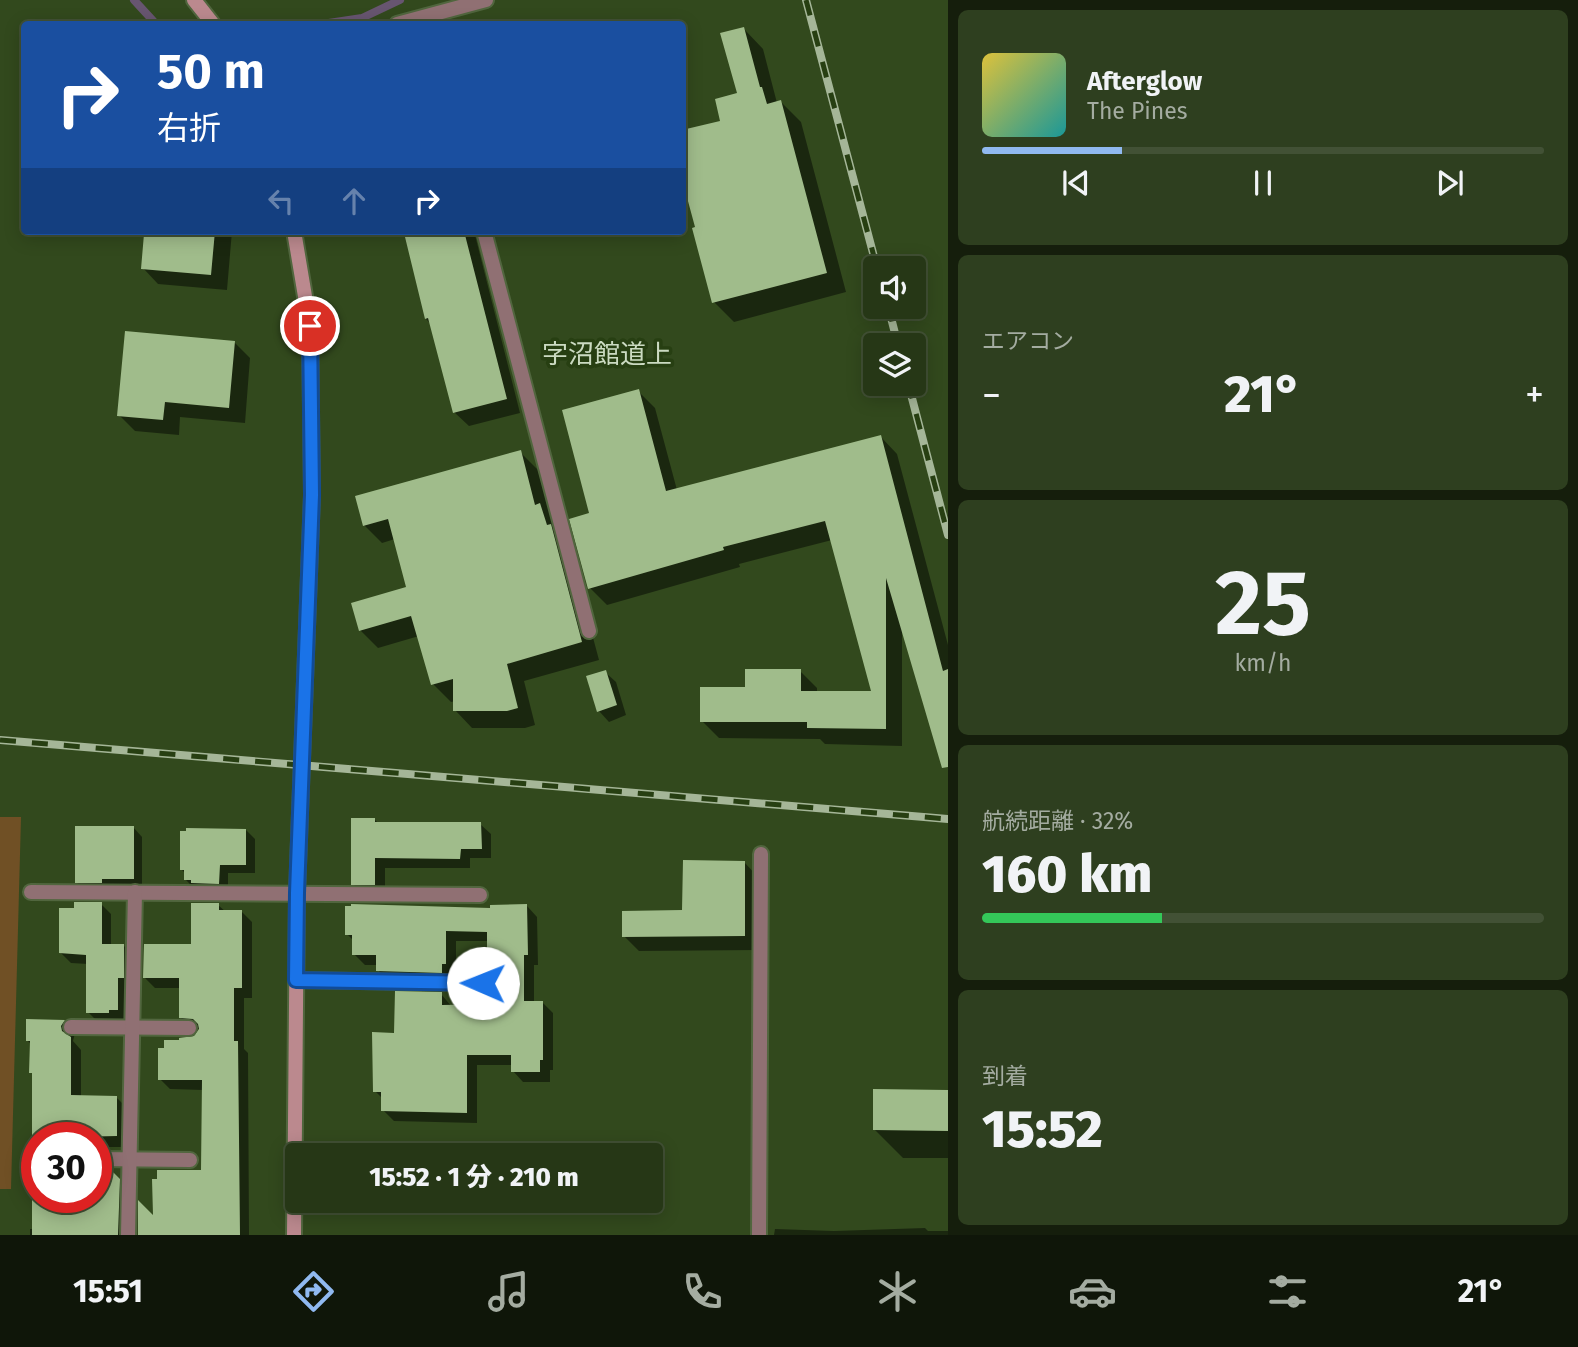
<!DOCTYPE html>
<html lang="ja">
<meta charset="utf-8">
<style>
:root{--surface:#263716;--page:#2e3f1f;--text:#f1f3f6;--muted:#a4aca1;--line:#425135;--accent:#90b9f0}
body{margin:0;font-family:"Fira Sans","Noto Sans JP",sans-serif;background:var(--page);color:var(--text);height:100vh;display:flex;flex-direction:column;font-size:26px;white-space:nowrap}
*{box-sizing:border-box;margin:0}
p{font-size:23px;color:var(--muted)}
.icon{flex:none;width:38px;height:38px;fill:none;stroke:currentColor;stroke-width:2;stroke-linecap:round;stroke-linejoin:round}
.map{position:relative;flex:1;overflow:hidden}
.side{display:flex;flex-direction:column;gap:10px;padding:10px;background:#151e0c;width:630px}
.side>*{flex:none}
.hud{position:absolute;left:21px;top:21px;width:665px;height:214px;border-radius:7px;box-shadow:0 4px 18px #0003,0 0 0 2px var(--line);background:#1a4fa0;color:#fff;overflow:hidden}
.buttons{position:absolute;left:863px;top:256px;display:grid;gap:14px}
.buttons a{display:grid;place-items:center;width:63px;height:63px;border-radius:7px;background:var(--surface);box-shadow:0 4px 18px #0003,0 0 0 2px var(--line);font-size:35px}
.speed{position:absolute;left:21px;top:1122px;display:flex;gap:14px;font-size:35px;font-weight:700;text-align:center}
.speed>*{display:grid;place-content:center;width:91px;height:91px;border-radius:50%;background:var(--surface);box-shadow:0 4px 18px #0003,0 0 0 2px var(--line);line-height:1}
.speed .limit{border:10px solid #d22;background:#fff;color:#111}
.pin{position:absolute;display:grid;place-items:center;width:60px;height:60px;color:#fff;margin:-30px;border:4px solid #fff;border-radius:50%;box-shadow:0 2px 7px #0007}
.me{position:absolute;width:77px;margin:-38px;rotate:271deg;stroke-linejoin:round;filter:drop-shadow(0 0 5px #0008)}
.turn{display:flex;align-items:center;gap:24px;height:147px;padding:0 21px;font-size:32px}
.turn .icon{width:91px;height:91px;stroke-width:2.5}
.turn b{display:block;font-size:49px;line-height:60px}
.lanes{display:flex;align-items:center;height:66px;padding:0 21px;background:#0003;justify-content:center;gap:35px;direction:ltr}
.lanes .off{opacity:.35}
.big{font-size:52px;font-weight:800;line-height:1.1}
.side .widget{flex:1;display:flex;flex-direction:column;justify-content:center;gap:10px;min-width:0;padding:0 24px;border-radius:10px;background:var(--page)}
.side .dial{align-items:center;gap:0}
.dial b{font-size:91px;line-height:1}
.song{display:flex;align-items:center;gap:21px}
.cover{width:84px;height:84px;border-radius:10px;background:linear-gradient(135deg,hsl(50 70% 55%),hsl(180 70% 35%))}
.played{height:7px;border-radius:4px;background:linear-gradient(90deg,var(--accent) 25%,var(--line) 25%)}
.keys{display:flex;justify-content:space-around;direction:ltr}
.heat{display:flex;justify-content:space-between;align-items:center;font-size:38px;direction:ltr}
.charge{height:10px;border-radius:5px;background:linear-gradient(90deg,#34c759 32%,var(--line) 0)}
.trip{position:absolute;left:285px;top:1143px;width:378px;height:70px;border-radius:7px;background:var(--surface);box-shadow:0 4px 18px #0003,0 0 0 2px var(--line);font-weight:800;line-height:70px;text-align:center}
.menu{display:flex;height:112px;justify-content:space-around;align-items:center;background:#0f1609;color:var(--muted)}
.menu .icon{width:49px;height:49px}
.menu .on{color:var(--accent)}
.menu b{font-size:32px;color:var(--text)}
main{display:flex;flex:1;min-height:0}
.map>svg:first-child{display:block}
.green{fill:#705025}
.shadow{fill:#0007}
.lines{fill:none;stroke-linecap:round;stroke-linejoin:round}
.stream{stroke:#675570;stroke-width:8}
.building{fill:#a0bc8b}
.street-casing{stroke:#51663e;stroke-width:18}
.secondary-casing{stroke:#51663e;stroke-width:18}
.street{stroke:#907073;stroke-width:14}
.secondary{stroke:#bb898e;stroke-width:14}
.rail-casing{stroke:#a5b698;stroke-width:8}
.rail{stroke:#273f12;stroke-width:5;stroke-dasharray:16;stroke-linecap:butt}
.route-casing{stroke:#114b97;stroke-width:18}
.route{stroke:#1a73e8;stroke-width:12}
.labels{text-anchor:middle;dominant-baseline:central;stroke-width:7;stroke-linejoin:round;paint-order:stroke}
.quarter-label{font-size:26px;fill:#cbdac1;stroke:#273f12}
</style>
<main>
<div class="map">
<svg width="948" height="1235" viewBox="0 0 948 1235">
<rect width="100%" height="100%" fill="#32491d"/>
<polygon class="green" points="0,817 21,817 11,1189 0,1189"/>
<g class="shadow">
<polygon points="744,29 763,49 777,103 781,102 801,122 846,292 734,322 714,302 722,122 739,95"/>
<polygon points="159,231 232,231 227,290 158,284 143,268 158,237"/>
<polygon points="436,231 474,231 520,413 469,426 454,412 431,324 426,319"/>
<polygon points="234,342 250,358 245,423 180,417 179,435 135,431 119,415"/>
<polygon points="638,391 655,408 677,490 880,436 897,454 948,645 948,748 902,630 902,746 825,744 820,739 719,738 702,721 747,689 800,671 817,688 817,693 873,693 832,540 739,564 740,567 607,605 590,588 591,514"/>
<polygon points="520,452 538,470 550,515 558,523 568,544 599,660 524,681 535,725 525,728 472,728 455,710 455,701 451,702 433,684 419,636 378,648 360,630 408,588 395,539 382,543 364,525"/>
<polygon points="605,672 616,682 626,715 609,722 599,711"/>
<polygon points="375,820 379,824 480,824 491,834 491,858 470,858 470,868 385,868 385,894 363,894 353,884"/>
<polygon points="133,827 142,837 142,888 86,891 76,882"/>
<polygon points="246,830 255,839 255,873 228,873 228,892 195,889 186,880 186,874 182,870"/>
<polygon points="744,862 759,878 759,950 639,951 624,936 684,911"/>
<polygon points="101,904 111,914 111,946 124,946 134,956 127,1020 119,1019 119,1022 98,1022 88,1012 88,964 71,963 60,952 76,909"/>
<polygon points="218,905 226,912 242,912 252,922 252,998 244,998 244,1049 248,1053 249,1235 138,1235 140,1204 154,1219 203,1172 203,1090 170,1089 160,1079 200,1029 191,1028 181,1018 181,988 155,988 145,978 193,946"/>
<polygon points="527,906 537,917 538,965 534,965 534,1002 542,1002 553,1013 553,1070 550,1070 550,1082 523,1082 513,1071 513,1065 477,1065 477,1123 394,1121 383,1110 383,1099 375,1091 396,1034 441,994 452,1007 495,1006 495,954 489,948 489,941 456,941 456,974 452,974 452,983 388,981 378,970 378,965 365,965 354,954 354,941 347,934 491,910"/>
<polygon points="27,1021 64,1022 75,1033 73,1041 81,1050 81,1097 116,1097 128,1109 127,1147 96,1147 96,1138 37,1138 37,1197 96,1197 96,1155 103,1162 98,1166 98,1170 109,1171 130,1192 129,1235 30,1235 30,1229 34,1229 33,1074 31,1072 31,1044 27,1040"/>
<polygon points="948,1092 948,1158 903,1158 874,1129"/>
<polygon points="925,1228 928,1231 948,1231 948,1235 774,1235 775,1229 834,1231"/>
</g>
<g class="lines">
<g class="stream">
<polyline points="134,0 156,24"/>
<polyline points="322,24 362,18 400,0"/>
</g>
</g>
<g class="building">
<polygon points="744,27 760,87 762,87 767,104 781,100 827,273 712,303 692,228 695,227 682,179 682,130 720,121 715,99 737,93 720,33"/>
<polygon points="157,231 215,231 211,275 141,269 144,234 157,236"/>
<polygon points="429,231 464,231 507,399 453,413 428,318 425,319 405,237"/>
<polygon points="125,331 235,341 229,408 165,402 163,420 117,416"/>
<polygon points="639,389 666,491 881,435 943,671 948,669 948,767 942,768 886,578 886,729 807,728 807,722 700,722 700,687 745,687 745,669 801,669 801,691 871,691 825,521 723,547 724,550 588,589 569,519 589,513 562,410"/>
<polygon points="521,450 535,505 540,503 547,525 551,524 582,642 507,664 518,708 507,711 453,711 453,679 431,685 411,616 359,631 351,603 406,587 388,519 363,526 355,496"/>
<polygon points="606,670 617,705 597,712 586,676"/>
<polygon points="351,818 375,818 375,822 481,822 482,849 461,849 460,859 375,858 375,885 351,885"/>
<polygon points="75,826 134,826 134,879 102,879 102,883 75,883"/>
<polygon points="186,828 246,829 246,865 220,865 219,884 191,883 191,880 184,880 184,870 180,870 180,831 186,831"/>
<polygon points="683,860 745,861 745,936 622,937 622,911 682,910"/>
<polygon points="74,902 102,902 102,944 124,944 124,978 118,978 118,1010 109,1010 109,1013 86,1013 86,955 59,953 59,908 74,908"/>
<polygon points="191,903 219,903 219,910 242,910 242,988 234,988 234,1041 238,1041 240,1235 138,1235 138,1200 153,1215 152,1179 157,1179 157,1170 201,1170 202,1080 158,1080 158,1048 164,1048 164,1040 179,1040 179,1038 194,1036 199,1029 198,1024 193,1019 179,1018 179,978 143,978 144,944 191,944"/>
<polygon points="351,904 490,908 490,905 527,904 528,955 524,955 524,1001 543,1001 543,1060 540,1060 540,1072 511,1072 511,1055 467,1055 467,1113 381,1111 381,1092 373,1092 372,1032 394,1033 395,991 442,992 442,1005 493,1004 493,949 487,949 487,932 446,931 446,964 442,964 442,973 376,971 376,955 352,955 352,935 345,935 345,906 351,906"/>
<polygon points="26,1019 65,1020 61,1026 62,1031 71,1037 71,1095 117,1096 117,1136 32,1138 32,1073 29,1073 30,1041 26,1041"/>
<polygon points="873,1089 948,1090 948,1131 873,1130"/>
<polygon points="96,1169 110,1169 120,1179 118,1235 32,1235 32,1197 96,1197"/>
</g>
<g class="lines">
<g class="street-casing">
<g id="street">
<polyline points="397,24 486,0"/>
<polyline points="484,231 589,631"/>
<polyline points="31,892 480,895"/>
<polyline points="296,980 483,983"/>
<polyline points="71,1027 189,1028"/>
<polyline points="96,1159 190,1160"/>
<polyline points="128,1235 135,892"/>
<polyline points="759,1235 761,854"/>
</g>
</g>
<g class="secondary-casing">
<g id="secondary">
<polyline points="194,0 213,24"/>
<polyline points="294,231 310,326 312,495 297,893 294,1235"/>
</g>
</g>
<use href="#street" class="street"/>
<use href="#secondary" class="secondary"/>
<g class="rail-casing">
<g id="rail">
<polyline points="806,0 877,268"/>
<polyline points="888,306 898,345"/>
<polyline points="908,383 948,535"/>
<polyline points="0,740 948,819"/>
</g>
</g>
<use href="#rail" class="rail"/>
</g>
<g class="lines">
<g class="route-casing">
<polyline id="route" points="310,326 312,495 297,893 296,980 483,983"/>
</g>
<use href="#route" class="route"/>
</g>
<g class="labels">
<g class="quarter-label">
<text x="607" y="354">字沼館道上</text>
</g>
</g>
</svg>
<div class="buttons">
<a><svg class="icon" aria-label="sound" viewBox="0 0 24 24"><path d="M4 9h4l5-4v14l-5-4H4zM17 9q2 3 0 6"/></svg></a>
<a><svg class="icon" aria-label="layers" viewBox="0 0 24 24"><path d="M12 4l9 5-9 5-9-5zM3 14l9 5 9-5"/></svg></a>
</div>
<div class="speed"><div class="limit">30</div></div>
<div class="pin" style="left:310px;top:326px;background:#d93025"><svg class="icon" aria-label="arrive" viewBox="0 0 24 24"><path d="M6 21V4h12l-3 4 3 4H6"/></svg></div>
<svg class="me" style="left:483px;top:983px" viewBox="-20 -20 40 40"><circle r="19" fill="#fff"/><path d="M0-13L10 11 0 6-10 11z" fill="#1a73e8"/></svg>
<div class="trip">15:52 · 1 分 · 210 m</div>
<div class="hud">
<div class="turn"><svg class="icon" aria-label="right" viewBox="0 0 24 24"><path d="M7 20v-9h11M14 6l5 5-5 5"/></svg><div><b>50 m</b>右折</div></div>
<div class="lanes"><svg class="icon off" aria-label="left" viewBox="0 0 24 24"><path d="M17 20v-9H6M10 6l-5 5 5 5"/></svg><svg class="icon off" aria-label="ahead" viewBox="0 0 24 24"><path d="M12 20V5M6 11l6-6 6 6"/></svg><svg class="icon" aria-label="right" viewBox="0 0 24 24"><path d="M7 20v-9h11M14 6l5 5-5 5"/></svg></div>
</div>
</div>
<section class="side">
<div class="widget">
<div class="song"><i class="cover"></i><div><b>Afterglow</b><p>The Pines</p></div></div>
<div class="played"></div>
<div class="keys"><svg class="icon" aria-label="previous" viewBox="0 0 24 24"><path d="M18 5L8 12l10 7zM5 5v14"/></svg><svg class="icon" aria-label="pause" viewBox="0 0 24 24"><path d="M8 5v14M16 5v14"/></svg><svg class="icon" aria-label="next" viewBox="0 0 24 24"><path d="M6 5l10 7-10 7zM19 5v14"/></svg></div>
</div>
<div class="widget"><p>エアコン</p>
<div class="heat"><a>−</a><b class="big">21°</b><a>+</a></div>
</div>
<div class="widget dial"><b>25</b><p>km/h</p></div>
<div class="widget"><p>航続距離 · 32%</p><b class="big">160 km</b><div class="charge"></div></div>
<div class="widget"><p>到着</p><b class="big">15:52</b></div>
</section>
</main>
<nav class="menu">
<b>15:51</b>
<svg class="icon on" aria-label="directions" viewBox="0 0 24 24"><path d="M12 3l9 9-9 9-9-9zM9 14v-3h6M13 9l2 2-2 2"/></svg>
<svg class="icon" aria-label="music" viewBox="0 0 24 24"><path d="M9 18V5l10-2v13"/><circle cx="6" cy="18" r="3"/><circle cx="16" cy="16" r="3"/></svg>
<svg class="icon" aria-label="phone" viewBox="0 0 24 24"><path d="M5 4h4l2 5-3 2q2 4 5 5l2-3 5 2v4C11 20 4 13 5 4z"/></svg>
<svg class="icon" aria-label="climate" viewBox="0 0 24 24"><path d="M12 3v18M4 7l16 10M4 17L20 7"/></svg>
<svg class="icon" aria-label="car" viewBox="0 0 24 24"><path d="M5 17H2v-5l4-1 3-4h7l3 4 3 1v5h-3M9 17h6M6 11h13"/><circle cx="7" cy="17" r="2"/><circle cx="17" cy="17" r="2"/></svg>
<svg class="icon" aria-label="filters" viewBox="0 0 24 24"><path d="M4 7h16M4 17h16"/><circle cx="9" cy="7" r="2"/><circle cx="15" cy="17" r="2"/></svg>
<b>21°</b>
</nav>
